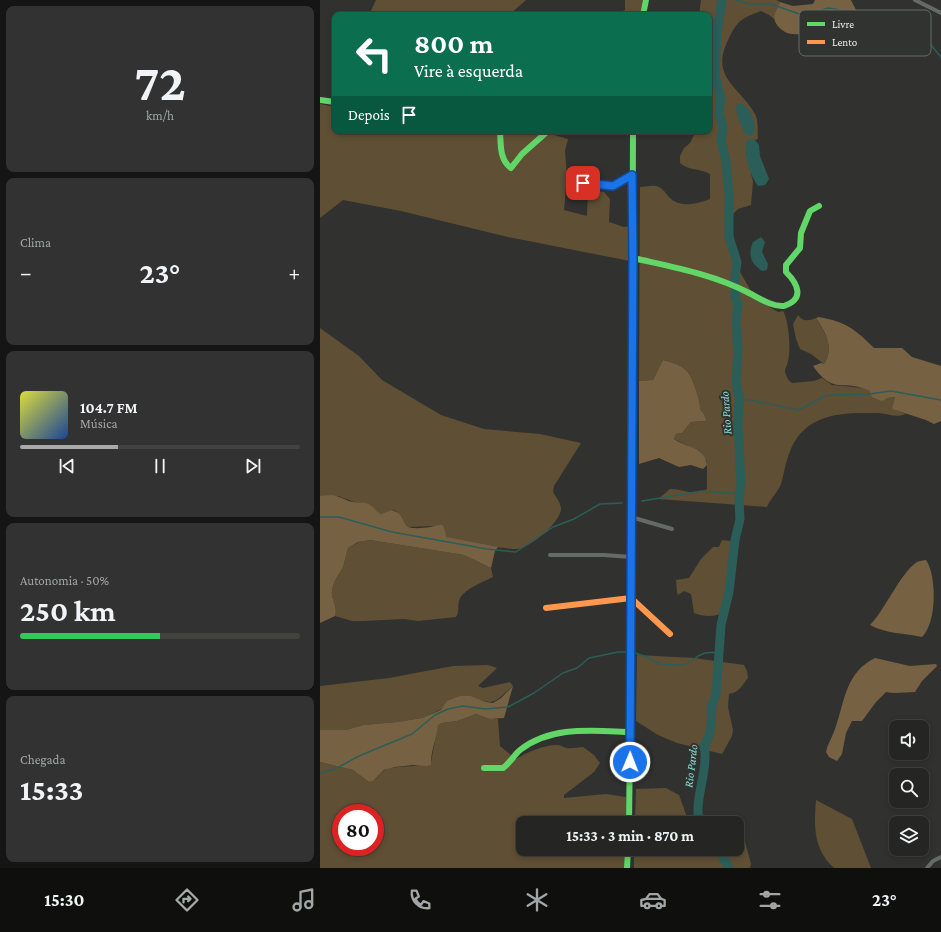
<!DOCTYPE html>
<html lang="pt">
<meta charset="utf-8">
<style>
:root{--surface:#252624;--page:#313231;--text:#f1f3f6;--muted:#a3a5a6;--line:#424341;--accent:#a8aaa7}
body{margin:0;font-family:"Crimson Pro",serif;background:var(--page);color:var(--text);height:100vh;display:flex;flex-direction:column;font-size:15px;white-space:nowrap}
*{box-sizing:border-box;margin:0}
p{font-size:13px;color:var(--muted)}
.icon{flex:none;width:22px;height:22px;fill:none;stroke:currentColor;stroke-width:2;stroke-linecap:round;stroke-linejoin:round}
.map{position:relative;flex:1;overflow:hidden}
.sheet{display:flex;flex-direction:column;gap:6px;padding:6px;background:#141514;width:320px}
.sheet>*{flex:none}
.banner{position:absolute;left:12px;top:12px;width:380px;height:122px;border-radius:8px;box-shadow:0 2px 6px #0003,0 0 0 1px var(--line);background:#0b6e4f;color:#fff;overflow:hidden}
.controls{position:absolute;left:569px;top:720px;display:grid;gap:8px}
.controls a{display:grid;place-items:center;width:40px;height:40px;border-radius:8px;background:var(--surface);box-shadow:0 2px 6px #0003,0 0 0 1px var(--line);font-size:20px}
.speed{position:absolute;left:12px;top:804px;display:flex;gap:8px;font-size:20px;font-weight:700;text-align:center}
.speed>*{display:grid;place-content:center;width:52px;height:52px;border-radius:50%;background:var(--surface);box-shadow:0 2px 6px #0003,0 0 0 1px var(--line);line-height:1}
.speed .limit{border:6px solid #d22;background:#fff;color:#111}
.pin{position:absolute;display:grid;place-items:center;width:34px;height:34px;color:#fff;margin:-17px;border-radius:8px;box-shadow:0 2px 6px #0006}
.me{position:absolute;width:44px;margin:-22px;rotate:1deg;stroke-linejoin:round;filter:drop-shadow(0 0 3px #0008)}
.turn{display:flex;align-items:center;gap:14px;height:84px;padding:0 16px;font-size:18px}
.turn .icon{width:52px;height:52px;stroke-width:2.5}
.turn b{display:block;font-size:28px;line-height:34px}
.then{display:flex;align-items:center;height:38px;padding:0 16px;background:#0003;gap:8px;font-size:15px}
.big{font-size:30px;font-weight:700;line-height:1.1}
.sheet .tile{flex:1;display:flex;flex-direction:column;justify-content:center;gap:6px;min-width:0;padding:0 14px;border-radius:8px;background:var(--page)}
.sheet .dial{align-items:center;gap:0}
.dial b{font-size:52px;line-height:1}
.song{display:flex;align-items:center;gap:12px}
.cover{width:48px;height:48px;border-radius:6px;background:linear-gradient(135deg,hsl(60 70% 55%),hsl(220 70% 35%))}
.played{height:4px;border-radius:2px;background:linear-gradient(90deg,var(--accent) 35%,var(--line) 35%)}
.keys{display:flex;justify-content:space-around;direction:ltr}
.heat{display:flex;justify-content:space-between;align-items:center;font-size:22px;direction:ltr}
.charge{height:6px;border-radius:3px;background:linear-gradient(90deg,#34c759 50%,var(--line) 0)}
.trip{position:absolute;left:196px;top:816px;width:228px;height:40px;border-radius:8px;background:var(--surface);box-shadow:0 2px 6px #0003,0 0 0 1px var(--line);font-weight:700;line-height:40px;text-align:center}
.menu{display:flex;height:64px;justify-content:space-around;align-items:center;background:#0f0f0e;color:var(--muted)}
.menu .icon{width:28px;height:28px}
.menu .on{color:var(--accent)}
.menu b{font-size:18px;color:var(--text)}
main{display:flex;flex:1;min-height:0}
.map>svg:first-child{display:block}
.green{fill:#5f4f34;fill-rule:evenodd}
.forest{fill:#766242}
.water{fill:#2b5e59}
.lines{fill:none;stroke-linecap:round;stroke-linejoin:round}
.stream{stroke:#2b5e59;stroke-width:1.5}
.river{stroke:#2b5e59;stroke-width:9}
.street{stroke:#656a66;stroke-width:4}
.fast{stroke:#63d668;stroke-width:6}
.slow{stroke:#ff974d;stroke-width:6}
.route-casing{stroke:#114b97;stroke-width:10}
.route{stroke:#1a73e8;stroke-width:7}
.labels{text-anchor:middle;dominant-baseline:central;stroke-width:4;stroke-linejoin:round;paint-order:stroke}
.water-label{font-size:12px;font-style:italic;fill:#83e0d6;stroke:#30332f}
.key{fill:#30332f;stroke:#676a66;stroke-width:1}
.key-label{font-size:11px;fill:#e8eae7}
</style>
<main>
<section class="sheet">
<div class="tile dial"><b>72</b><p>km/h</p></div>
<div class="tile"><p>Clima</p>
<div class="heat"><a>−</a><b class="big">23°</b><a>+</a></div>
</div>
<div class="tile">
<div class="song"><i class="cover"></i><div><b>104.7 FM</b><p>Música</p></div></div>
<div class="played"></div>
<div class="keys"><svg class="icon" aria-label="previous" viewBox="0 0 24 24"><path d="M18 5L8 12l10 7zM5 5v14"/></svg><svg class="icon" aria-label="pause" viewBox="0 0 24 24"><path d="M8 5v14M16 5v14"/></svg><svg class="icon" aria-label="next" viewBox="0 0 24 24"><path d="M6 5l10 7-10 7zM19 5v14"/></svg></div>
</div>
<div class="tile"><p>Autonomia · 50%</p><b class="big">250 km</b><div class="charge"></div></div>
<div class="tile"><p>Chegada</p><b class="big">15:33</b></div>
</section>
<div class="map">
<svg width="621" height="868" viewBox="0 0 621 868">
<rect width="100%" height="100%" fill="#313230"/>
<g class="green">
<polygon points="56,0 206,0 189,15 49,15"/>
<polygon points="305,0 323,0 320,15 293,15 305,10"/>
<path d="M381 0H457L460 2 454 19 449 15 441 11C420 19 418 20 408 40 390 78 419 86 435 114 439 122 437 131 438 139L431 141 426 153 433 182 431 205 418 209 410 217 420 272 435 298 458 312 463 311C469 320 471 351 468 361 468 364 466 366 465 370 465 375 468 380 472 383L494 381 502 378 512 385 544 388 567 398 575 397 573 409 586 414C576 418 569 414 559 413 552 413 544 413 537 413 506 414 480 422 469 454 465 464 464 474 461 484 458 492 450 499 447 507L338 499 350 489C364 489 375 497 387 489V461L381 452 354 439 356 434 362 433 371 422 385 421 384 414 380 409C380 402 378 397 376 390 370 370 364 365 343 360L333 380 319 381 320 187C325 187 331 185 336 186 341 187 345 192 348 196 359 209 377 204 390 199V174C380 168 369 171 360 163V156L364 148 370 143 376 131H389L390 36 389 15H379Z"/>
<polygon points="0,104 15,107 15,131 234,131 231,134 248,139 245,151 247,177 244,210 267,216 268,190 284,192 290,199 289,222 304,227 310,226 310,261 188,237 81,211 23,200 0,218"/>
<path d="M478 315C483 322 488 321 496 318 505 332 515 348 504 364L491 354 480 349 476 339 473 324Z"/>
<path d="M0 328 39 356 62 380 121 415 164 429 220 434 261 443 234 486 233 492C236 497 241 503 241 509 240 523 211 547 197 549 190 550 131 540 125 537 121 534 118 529 114 526L88 527 76 511 72 510 61 514 57 513 51 505 34 502 18 496H0Z"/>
<path d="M50 540 144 555 171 568 173 577C163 582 146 588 140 598 137 604 140 612 136 617L98 621 84 619 44 621H32L15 616C18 606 11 600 12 591 13 581 19 575 23 567 25 561 26 554 28 548L39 542Z"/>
<path d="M402 540 417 542 407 612C396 616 386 618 374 613L371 594 364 591 358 595 357 593 356 580 369 578 381 559 393 547H399Z"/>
<path d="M317 655 374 658 424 665 427 671 428 678C422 685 419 693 409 694L408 707 413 730 412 736 402 754 357 743 338 735 316 721Z"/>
<path d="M168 665 177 668 158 686 163 688 190 682 193 686C174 702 176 707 151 696L102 718 77 722 43 725 26 730H0V686L69 678 133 666Z"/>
<path d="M156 714 170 719H178L180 746 196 759C208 752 223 745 238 745 241 745 244 748 247 748 252 749 258 747 263 747L274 755 280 763 274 772 244 795V798L286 794 306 797V823H203V849H305L304 868H0V762L33 770 49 782C57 781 60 772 67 769 82 765 97 768 111 762L118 725 122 723 137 721ZM21 813H55V847H21Z"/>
<polygon points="346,788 359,795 367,817 374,818 375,816 384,816 385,819 398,823 315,823 316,789"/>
<path d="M496 800 532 819 551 868H514C493 849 494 826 496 800Z"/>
<polygon points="417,829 425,832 423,834 431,864 430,868 314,868 314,849 417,849"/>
</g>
<g class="forest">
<path d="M495 0H531L537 12 547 15 551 22 575 46V49C557 53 534 18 515 21 509 22 504 26 499 29 489 34 470 38 461 29 457 26 454 21 454 16L460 2 473 6 493 4Z"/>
<path d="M499 317C526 322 535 329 554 348H582L592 357 621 366V421L614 424 606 420 572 409 575 397 567 398 562 401 552 397 550 391C524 378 515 397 493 366L501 363 504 364C515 348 505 331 496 318Z"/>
<path d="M343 360C364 365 370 370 376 390 378 397 380 402 380 409L384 414 386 421 371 422 362 433 356 434 354 439C365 447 386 447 387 465L383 469 371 465 359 467 339 458 319 464V381L333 380Z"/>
<path d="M12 495C20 496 26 501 33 502 39 503 44 502 49 504 54 507 56 512 61 514L71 510C84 514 80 518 88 527 94 529 103 528 110 527 122 525 124 521 126 537L178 547 175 551 171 568 144 555 50 540 38 542 28 548C26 554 25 561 23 567 19 575 13 581 12 591 11 600 18 606 15 616L0 623V496Z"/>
<path d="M606 560C617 576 617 623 602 637 585 633 566 634 550 625 565 610 581 572 597 562 600 561 603 560 606 560Z"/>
<path d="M555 658 590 666 616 664 617 666 602 681 595 692C585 692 575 694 566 692L556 702 542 721H532L526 733 522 754 517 761 509 757 506 752C508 743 513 736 516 726 525 700 526 672 555 658Z"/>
<path d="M193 686 184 718 170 719 156 714 137 721 122 723 118 725C117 738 110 753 111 765L107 766 93 765 75 767 64 770 53 781 49 782 33 770 0 762V730H26L43 725 77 722 102 718 121 710 127 701 140 696H151L166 702 173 703 181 698Z"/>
</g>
<g class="water">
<path d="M421 103C432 111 436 120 434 133L430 136 425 134 417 115 416 106Z"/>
<path d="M429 139 435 140 439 145 440 156 449 179 445 185 438 186C429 174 425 157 426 143Z"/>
<path d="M441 237 445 242 442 252 448 264 447 270 442 271C430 263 428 254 433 242Z"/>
</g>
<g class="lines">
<g class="stream">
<polyline points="415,0 430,4 451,4 479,14 494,13 508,8 515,9 522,11 539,26 544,27 555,27 568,40 590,36 599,37 606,40 611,45 621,57"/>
<polyline points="419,398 479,410 505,396 512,395 549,394 571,391 621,400"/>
<polyline points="322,501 382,491 420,494"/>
<polyline points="0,517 19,517 72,532 167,549 196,552 233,527 254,519 280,504 302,503"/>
<polyline points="315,653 327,657 340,664 361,665 371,662 378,656 385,653 399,652"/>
<polyline points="0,773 15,769 39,756 92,734 115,715 128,709 143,706 165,709 188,707 214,693 243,673 257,668 269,658 298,652 306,652"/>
</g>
<g class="river">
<path d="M379 823C374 797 389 770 384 746 393 732 390 725 392 709L391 707 396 695 401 625 409 592 415 540 420 519 419 500 421 482 418 425 419 397 416 384 418 350 416 320 418 305 415 296V277L417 262 409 237V196L406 161 401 140 403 128 399 113 401 98 395 76 397 31 402 0"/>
<polyline points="398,849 409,868"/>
</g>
<g class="street">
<polyline points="595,0 621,13"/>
<polyline points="254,182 293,186 312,175"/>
<polyline points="311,517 352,529"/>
<polyline points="230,555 284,555 311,557"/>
<polyline points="607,868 613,861 621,857"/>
</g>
<g class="fast">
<polyline points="323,15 326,0"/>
<polyline points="0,100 15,102"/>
<path d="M180 131C181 143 179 160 191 168L202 154 228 131"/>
<path d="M313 258C352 267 393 274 429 293 439 298 452 307 464 306 485 299 478 284 466 272V265L480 248 481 233 490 211 499 206"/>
<polyline points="312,394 313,131"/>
<path d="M164 768H183C190 763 194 755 200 750 232 725 274 731 311 732"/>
<polyline points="309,823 312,576"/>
<polyline points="307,868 308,849"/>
</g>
<g class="slow">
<polyline points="312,576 312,394"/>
<polyline points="226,608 311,598 350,634"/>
</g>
</g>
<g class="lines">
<g class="route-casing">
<polyline id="route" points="263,183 293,186 312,175 313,258 310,762"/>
</g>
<use href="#route" class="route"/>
</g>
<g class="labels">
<g class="water-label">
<text transform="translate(406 413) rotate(-94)">Rio Pardo</text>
<text transform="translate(371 766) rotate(-83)">Rio Pardo</text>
</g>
</g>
<rect x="479" y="10" width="132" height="46" rx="6" class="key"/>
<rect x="487" y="22" width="18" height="4" fill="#63d668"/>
<rect x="487" y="40" width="18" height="4" fill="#ff974d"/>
<g class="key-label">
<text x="512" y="28">Livre</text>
<text x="512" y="46">Lento</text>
</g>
</svg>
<div class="controls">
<a><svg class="icon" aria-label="sound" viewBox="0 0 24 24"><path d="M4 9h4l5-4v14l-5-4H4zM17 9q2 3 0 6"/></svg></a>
<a><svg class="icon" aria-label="search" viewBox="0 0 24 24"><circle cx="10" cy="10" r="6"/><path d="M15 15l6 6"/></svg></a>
<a><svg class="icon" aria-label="layers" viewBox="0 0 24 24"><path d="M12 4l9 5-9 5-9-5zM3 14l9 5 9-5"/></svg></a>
</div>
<div class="speed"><div class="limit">80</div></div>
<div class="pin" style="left:263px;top:183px;background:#d93025"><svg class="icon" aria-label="arrive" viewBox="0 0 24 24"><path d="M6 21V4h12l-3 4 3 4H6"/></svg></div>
<svg class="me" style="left:310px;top:762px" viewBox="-20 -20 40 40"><circle r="17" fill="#1a73e8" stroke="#fff" stroke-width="3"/><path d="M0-11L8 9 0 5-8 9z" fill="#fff"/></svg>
<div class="trip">15:33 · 3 min · 870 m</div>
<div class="banner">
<div class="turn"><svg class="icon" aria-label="left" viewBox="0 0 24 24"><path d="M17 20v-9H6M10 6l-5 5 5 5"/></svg><div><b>800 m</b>Vire à esquerda</div></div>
<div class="then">Depois<svg class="icon" aria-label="arrive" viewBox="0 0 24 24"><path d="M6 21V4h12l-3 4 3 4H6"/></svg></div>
</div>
</div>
</main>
<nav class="menu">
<b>15:30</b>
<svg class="icon on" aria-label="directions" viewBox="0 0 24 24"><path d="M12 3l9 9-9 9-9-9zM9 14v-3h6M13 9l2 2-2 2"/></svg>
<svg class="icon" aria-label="music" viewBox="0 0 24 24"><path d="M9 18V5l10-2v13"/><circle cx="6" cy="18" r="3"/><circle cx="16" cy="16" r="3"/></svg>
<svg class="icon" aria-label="phone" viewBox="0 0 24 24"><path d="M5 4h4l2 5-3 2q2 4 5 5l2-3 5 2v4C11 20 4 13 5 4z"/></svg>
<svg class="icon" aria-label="climate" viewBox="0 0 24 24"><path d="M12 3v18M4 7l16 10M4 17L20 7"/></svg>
<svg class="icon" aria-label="car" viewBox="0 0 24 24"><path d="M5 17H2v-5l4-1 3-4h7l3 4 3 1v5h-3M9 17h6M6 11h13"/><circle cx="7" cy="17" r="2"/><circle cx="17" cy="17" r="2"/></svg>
<svg class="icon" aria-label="filters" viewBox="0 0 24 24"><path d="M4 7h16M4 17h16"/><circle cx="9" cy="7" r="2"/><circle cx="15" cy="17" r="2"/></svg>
<b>23°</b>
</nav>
